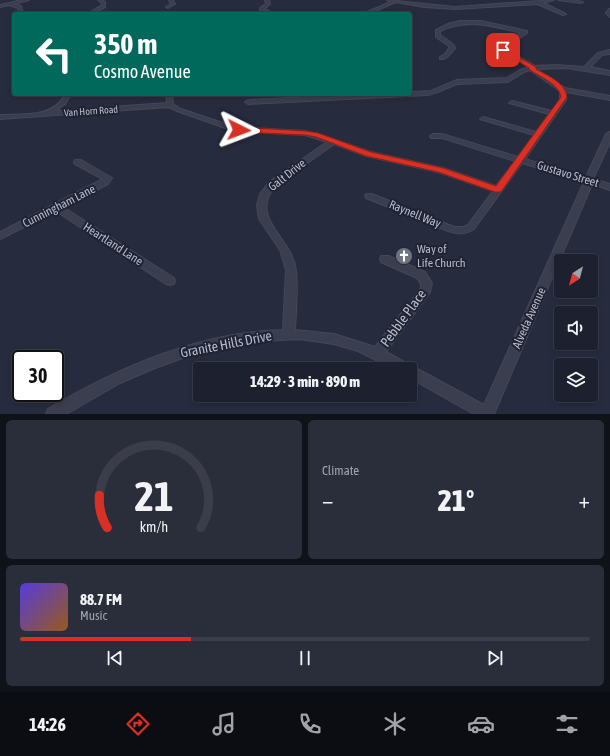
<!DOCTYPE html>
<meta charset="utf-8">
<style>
:root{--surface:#1d202e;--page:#2a2d3a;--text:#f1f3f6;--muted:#a0a3aa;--line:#3b3e4a;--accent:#d93025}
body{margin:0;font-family:"Asap Condensed",sans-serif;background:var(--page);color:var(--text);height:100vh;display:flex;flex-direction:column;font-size:15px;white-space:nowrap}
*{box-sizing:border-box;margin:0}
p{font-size:13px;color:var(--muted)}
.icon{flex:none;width:22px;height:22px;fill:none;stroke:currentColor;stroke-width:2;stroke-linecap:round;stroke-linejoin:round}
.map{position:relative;height:414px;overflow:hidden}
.sheet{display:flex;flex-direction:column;gap:6px;padding:6px;background:#101219;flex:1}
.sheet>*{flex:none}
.banner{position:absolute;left:12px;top:12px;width:400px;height:84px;border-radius:4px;box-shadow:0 2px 6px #0003,0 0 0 1px var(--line);background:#00695c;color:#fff;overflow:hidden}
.needle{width:26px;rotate:216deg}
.tools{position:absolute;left:554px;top:254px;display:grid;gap:8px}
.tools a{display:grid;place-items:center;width:44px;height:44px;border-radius:4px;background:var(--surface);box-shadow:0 2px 6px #0003,0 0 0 1px var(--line);font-size:20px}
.speed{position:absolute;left:12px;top:350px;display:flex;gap:8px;font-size:20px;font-weight:700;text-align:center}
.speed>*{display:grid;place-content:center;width:52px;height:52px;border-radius:50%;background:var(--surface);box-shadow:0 2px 6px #0003,0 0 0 1px var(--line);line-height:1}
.speed .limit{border:2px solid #111;border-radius:6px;background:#fff;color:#111}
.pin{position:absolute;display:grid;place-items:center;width:34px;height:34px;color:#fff;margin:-17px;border-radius:8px;box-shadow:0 2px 6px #0006}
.me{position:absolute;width:44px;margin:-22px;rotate:93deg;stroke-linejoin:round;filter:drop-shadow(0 0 3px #0008)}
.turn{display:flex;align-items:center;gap:14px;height:84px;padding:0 16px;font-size:18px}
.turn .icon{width:52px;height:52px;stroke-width:2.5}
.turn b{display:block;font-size:28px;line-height:34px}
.big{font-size:30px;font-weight:800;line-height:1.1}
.sheet .card{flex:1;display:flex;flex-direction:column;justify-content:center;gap:6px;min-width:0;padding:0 14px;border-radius:6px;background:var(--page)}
.sheet .dial{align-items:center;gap:0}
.dial svg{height:104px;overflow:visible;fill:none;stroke:var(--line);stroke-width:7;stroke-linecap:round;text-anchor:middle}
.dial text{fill:var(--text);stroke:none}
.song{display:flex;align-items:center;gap:12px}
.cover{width:48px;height:48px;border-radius:6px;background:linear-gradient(135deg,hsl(250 70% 55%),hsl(30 70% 35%))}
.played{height:4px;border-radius:2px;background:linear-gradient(90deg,var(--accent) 30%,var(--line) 30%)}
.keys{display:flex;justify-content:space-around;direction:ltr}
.heat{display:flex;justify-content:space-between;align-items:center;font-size:22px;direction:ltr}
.sheet .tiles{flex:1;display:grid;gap:6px;grid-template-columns:1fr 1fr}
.card:last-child{grid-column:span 2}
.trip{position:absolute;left:193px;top:362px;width:224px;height:40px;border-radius:4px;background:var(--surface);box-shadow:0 2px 6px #0003,0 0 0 1px var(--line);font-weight:800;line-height:40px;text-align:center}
.tab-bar{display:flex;height:64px;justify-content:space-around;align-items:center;background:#0c0d12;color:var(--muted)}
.tab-bar .icon{width:28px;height:28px}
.tab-bar .current{color:var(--accent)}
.tab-bar b{font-size:18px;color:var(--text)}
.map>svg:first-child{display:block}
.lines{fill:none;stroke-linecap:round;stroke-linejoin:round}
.minor-casing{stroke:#444757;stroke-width:2}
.minor{fill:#3b3e4e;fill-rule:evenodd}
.route{fill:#d93025;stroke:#8d1f18}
.labels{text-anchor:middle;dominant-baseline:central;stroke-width:4;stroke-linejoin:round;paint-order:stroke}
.far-street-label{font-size:10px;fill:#b7bac9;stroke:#202333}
.street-label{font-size:12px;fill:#b7bac9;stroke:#202333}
.poi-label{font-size:12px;fill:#b7bac9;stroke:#202333;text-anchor:start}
.near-street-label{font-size:14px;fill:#b7bac9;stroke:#202333}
</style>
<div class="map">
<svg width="610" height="414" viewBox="0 0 610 414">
<rect width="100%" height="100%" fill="#272b3e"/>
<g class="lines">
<g class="minor-casing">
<g id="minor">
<polygon points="22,0 29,0 14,4 21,6 23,14 19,14 18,8 9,5 0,7 0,5"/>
<polygon points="98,0 102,0 105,2 105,7 92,14 87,14 102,5 102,3"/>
<polygon points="169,0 173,0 175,4 168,8 166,7 171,4"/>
<polygon points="265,0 269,0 270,4 264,9 275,14 269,14 260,10 260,8 266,4"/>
<polygon points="387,0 455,7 554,0 543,3 566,14 563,15 537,4 455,9 424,7 396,2 368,14 362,14 391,2"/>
<polygon points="558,0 572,0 583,2 581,3"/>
<polygon points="609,9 610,9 610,17 606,13"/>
<path d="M460 21H481L527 31V33L513 43 501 46 535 66 556 65 584 67 598 53 610 50V54L602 55 590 67 610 71V75L567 68 536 69 565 88 610 96V100L566 92V100L525 159 586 177 606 134 610 132V142L593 179 610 184V190L592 184 494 414H474L410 378V369H394L358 351 334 344 299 339 263 341 225 346 188 356 155 368 120 383 66 414H46L48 409C120 367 199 332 283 330L286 270 280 250 259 219 257 205 260 194 269 182 327 142 305 135 234 131 177 111 169 107 0 119V115C21 114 55 118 65 94H71L65 104 55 111 167 103 166 94H172L173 104 181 109 235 127 305 131 318 134 371 152 443 168 496 186 515 161 442 138H431L430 136 434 134H442L518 157 534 135 480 119 483 117 536 132 549 114 509 103 512 101 552 111 560 100V91L530 70 524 72 508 82 457 84 438 92 428 95 248 104 245 102 248 100 371 94H410V92L431 91 457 80 507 78 520 70 529 67 492 44 494 43C504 46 513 38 521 33 492 26 469 18 440 31V35L453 44 455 48C451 53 447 60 440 59V57L446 53 449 48V46L436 37V30L448 24ZM334 144 366 156 438 172 493 191 468 225 463 227H454L372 194H366L365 196 366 198 448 231C457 234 465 235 474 229L522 163 584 182 484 405 386 352 430 292 432 283 425 272 389 256H381L380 259 381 262 417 278 421 284V288L375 347 334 334 295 330C296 310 298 290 296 271 293 237 248 220 275 186Z"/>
<polygon points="75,160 81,160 112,178 108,184 63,207 174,278 175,281 174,284 170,285 166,284 56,211 0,239 0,232 103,179 75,164 74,162"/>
</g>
</g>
<use href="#minor" class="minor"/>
</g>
<path class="route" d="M501 49H505L536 67V69C548 76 565 82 567 97L501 192H495L438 172 366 156 316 137 305 135 239 132 236 130 239 127 305 131 318 133 371 152 443 168 496 186 561 97C559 84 540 77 530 70L529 68 501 51Z"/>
<defs>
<g id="church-disc" transform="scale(0.9)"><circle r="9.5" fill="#6b7280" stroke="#202333"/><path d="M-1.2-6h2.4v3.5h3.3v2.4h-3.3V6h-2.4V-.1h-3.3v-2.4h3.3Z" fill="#fff"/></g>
</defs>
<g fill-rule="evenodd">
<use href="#church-disc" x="404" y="256"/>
</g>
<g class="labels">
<g class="far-street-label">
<text transform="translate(91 111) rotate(-4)">Van Horn Road</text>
</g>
<g class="street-label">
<text transform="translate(568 174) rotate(17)">Gustavo Street</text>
<text transform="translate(287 175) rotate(-38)">Galt Drive</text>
<text transform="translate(59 206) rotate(-27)">Cunningham Lane</text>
<text transform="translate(415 214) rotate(22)">Raynell Way</text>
<text transform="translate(113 244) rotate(33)">Heartland Lane</text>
<text transform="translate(529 318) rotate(-66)">Alveda Avenue</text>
</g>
<g class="poi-label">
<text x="417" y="249">Way of<tspan x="417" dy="14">Life Church</tspan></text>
</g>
<g class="near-street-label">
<text transform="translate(403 318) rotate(-54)">Pebble Place</text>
<text transform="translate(226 344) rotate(-11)">Granite Hills Drive</text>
</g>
</g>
</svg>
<div class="tools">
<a><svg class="needle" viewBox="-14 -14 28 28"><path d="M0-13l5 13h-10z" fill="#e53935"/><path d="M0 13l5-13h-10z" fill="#a0a3aa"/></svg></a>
<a><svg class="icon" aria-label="sound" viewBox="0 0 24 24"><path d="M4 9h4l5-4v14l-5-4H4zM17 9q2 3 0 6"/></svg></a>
<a><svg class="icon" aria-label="layers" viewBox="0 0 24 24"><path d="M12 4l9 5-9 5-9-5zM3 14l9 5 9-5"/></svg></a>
</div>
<div class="speed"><div class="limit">30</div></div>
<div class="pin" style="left:503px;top:50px;background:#d93025"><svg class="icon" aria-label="arrive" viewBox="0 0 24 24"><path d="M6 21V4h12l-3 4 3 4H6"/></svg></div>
<svg class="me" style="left:239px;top:130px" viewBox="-20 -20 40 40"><path d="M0-17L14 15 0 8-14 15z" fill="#d93025" stroke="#fff" stroke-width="4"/></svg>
<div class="trip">14:29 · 3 min · 890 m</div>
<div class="banner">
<div class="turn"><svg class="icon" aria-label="left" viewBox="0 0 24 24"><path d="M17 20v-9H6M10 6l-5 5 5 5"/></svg><div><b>350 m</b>Cosmo Avenue</div></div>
</div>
</div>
<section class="sheet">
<div class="tiles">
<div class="card dial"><svg viewBox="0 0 100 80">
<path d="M14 69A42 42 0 1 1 86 69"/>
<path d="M14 69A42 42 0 0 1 8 44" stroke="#d93025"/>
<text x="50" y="56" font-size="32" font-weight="700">21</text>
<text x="50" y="72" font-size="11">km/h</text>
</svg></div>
<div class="card"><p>Climate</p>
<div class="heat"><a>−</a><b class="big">21°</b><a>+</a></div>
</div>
<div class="card">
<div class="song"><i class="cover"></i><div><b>88.7 FM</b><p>Music</p></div></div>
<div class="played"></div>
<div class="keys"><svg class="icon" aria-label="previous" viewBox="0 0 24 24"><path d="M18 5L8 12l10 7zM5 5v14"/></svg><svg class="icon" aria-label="pause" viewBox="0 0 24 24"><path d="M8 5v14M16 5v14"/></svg><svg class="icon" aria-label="next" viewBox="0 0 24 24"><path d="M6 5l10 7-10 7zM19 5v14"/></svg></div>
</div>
</div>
</section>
<nav class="tab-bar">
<b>14:26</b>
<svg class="icon current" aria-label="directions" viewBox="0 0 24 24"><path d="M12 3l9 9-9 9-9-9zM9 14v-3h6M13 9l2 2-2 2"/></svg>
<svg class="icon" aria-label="music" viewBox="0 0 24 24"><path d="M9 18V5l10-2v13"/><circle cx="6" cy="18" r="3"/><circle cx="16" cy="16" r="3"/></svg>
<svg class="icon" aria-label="phone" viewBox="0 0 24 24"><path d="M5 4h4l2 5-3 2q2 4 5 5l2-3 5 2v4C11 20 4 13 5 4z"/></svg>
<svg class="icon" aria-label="climate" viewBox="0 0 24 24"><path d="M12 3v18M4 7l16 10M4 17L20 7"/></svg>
<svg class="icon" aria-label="car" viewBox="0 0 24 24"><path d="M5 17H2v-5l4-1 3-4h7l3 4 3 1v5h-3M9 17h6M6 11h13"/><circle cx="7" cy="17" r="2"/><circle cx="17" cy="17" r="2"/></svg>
<svg class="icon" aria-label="filters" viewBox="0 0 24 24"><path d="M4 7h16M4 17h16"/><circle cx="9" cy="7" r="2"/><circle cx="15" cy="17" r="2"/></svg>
</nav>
